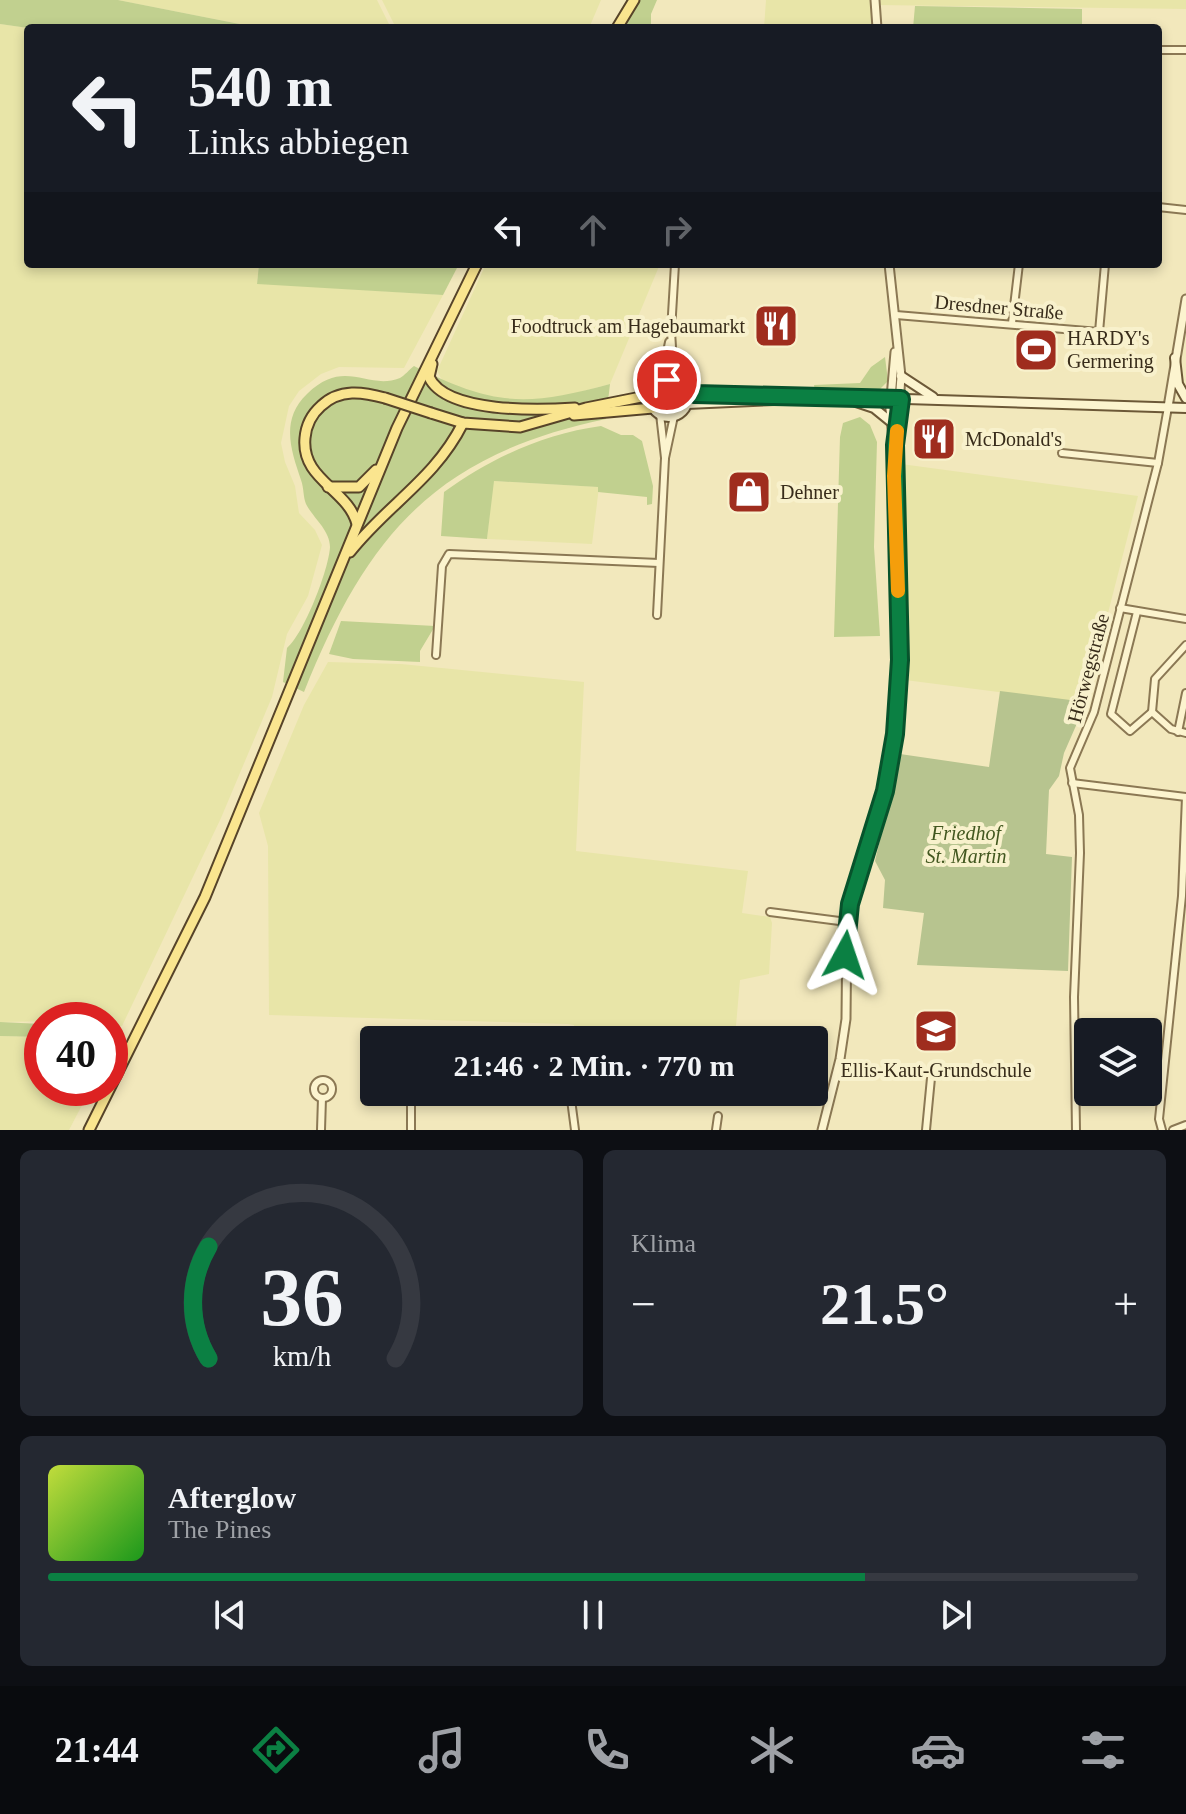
<!DOCTYPE html>
<html lang="de">
<meta charset="utf-8">
<style>
:root{--surface:#171b24;--page:#242831;--text:#f1f3f6;--muted:#9ea1a6;--line:#363941;--accent:#0b8043}
body{margin:0;font-family:Georgia,serif;background:var(--page);color:var(--text);height:100vh;display:flex;flex-direction:column;font-size:30px;white-space:nowrap}
*{box-sizing:border-box;margin:0}
p{font-size:26px;color:var(--muted)}
.icon{flex:none;width:44px;height:44px;fill:none;stroke:currentColor;stroke-width:2;stroke-linecap:round;stroke-linejoin:round}
.map{position:relative;height:1130px;overflow:hidden}
.side{display:flex;flex-direction:column;gap:20px;padding:20px;background:#0d0f14;flex:1}
.side>*{flex:none}
.hud{position:absolute;left:24px;top:24px;width:1138px;height:244px;border-radius:8px;box-shadow:0 4px 12px #0003;background:#171b24;color:var(--text);overflow:hidden}
.fabs{position:absolute;left:1074px;top:1018px;display:grid;gap:16px}
.fabs a{display:grid;place-items:center;width:88px;height:88px;border-radius:8px;background:var(--surface);box-shadow:0 4px 12px #0003;font-size:40px}
.speed{position:absolute;left:24px;top:1002px;display:flex;gap:16px;font-size:40px;font-weight:700;text-align:center}
.speed>*{display:grid;place-content:center;width:104px;height:104px;border-radius:50%;background:var(--surface);box-shadow:0 4px 12px #0003;line-height:1}
.speed .limit{border:12px solid #d22;background:#fff;color:#111}
.pin{position:absolute;display:grid;place-items:center;width:68px;height:68px;color:#fff;margin:-34px;border:4px solid #fff;border-radius:50%;box-shadow:0 2px 8px #0007}
.me{position:absolute;width:88px;margin:-44px;rotate:5deg;stroke-linejoin:round;filter:drop-shadow(0 0 6px #0008)}
.turn{display:flex;align-items:center;gap:28px;height:168px;padding:0 32px;font-size:36px}
.turn .icon{width:104px;height:104px;stroke-width:2.5}
.turn b{display:block;font-size:56px;line-height:68px}
.lanes{display:flex;align-items:center;height:76px;padding:0 32px;background:#0003;justify-content:center;gap:40px;direction:ltr}
.lanes .off{opacity:.35}
.big{font-size:60px;font-weight:800;line-height:1.1}
.side .tile{flex:1;display:flex;flex-direction:column;justify-content:center;gap:12px;min-width:0;padding:0 28px;border-radius:12px;background:var(--page)}
.side .dial{align-items:center;gap:0}
.dial svg{height:208px;overflow:visible;fill:none;stroke:var(--line);stroke-width:7;stroke-linecap:round;text-anchor:middle}
.dial text{fill:var(--text);stroke:none}
.song{display:flex;align-items:center;gap:24px}
.cover{width:96px;height:96px;border-radius:12px;background:linear-gradient(135deg,hsl(70 70% 55%),hsl(120 70% 35%))}
.played{height:8px;border-radius:4px;background:linear-gradient(90deg,var(--accent) 75%,var(--line) 75%)}
.keys{display:flex;justify-content:space-around;direction:ltr}
.heat{display:flex;justify-content:space-between;align-items:center;font-size:44px;direction:ltr}
.side .tiles{flex:1;display:grid;gap:20px;grid-template-columns:1fr 1fr}
.tile:last-child{grid-column:span 2}
.trip{position:absolute;left:360px;top:1026px;width:468px;height:80px;border-radius:8px;background:var(--surface);box-shadow:0 4px 12px #0003;font-weight:800;line-height:80px;text-align:center}
.dock{display:flex;height:128px;justify-content:space-around;align-items:center;background:#090b0e;color:var(--muted)}
.dock .icon{width:56px;height:56px}
.dock .on{color:var(--accent)}
.dock b{font-size:36px;color:var(--text)}
.map>svg:first-child{display:block}
.farmland{fill:#e8e5a8}
.green{fill:#c1d08f}
.cemetery{fill:#b7c48f}
.lines{fill:none;stroke-linecap:round;stroke-linejoin:round}
.minor-casing{stroke:#8b7854;stroke-width:10}
.tertiary-casing{stroke:#8b7854;stroke-width:11}
.secondary-casing{stroke:#6c5837;stroke-width:12}
.primary-casing{stroke:#574429;stroke-width:13}
.minor{stroke:#fcf4cf;stroke-width:6}
.tertiary{stroke:#fcf4cf;stroke-width:7}
.secondary{stroke:#fcf4cf;stroke-width:8}
.primary{stroke:#fae58f;stroke-width:9}
.primary-bridge-casing{stroke:#574429;stroke-width:13;stroke-linecap:butt}
.primary-bridge{stroke:#fae58f;stroke-width:9}
.route-casing{stroke:#07532c;stroke-width:20}
.route{stroke:#0b8043;stroke-width:14}
.slow{stroke:#f59e0b;stroke-width:14}
.labels{text-anchor:middle;dominant-baseline:central;stroke-width:8;stroke-linejoin:round;paint-order:stroke}
.street-label{font-size:20px;fill:#382c1a;stroke:#f8f1cc}
.poi-label{font-size:20px;fill:#382c1a;stroke:#f8f1cc;text-anchor:start}
.park-label{font-size:20px;font-style:italic;fill:#42571f;stroke:#f8f1cc}
</style>
<div class="map">
<svg width="1186" height="1130" viewBox="0 0 1186 1130">
<rect width="100%" height="100%" fill="#f2e8bc"/>
<g class="farmland">
<polygon points="118,0 377,0 391,28 260,28"/>
<polygon points="382,0 601,0 589,28 396,28"/>
<polygon points="766,0 1186,0 1186,9 874,5 875,28 764,28"/>
<polygon points="0,24 28,28 28,264 259,264 257,283 443,295 404,368 339,367 321,374 299,391 289,406 281,443 285,462 295,486 299,513 315,530 322,545 308,596 287,634 272,697 221,818 122,1026 110,1026 110,1020 0,1022"/>
<polygon points="486,264 660,264 610,384 554,399 504,400 466,391 442,380 437,371"/>
<polygon points="901,464 1138,496 1085,703 905,680"/>
<polygon points="493,481 599,487 592,544 487,539"/>
<polygon points="328,662 401,664 584,682 576,851 748,871 742,913 770,917 772,923 769,974 740,980 735,1037 664,1040 576,1034 574,1025 568,1024 269,1015 268,846 259,813 304,705"/>
<polygon points="0,1036 42,1037 42,1088 91,1088 69,1130 0,1130"/>
</g>
<g class="green">
<polygon points="0,0 118,0 260,28 28,28 0,24"/>
<polygon points="638,0 657,0 651,14 651,28 621,28"/>
<polygon points="915,6 1082,9 1082,28 913,28"/>
<polygon points="259,264 459,264 443,295 257,284"/>
<polygon points="885,357 888,381 880,389 815,390 814,385 860,383 871,367"/>
<path d="M414 366C494 406 525 407 610 384L606 419C435 455 367 535 304 692L283 682 287 648C304 634 329 569 330 547 330 530 313 518 306 504 303 497 304 488 301 480 291 450 280 420 307 394 345 357 367 391 400 378 404 376 410 369 414 366Z"/>
<circle cx="669" cy="398" r="14"/>
<polygon points="860,417 870,425 877,442 874,547 880,636 834,637 840,437 843,423"/>
<path d="M601 426 621 435H633L642 441 653 486 652 504 647 505V497L598 492V487L494 481 487 539 441 536 444 492C491 458 543 434 601 426Z"/>
<polygon points="341,621 435,626 420,651 420,662 353,659 329,654"/>
<polygon points="0,1022 42,1024 42,1037 0,1036"/>
</g>
<polygon class="cemetery" points="1000,691 1078,701 1075,710 1082,712 1064,753 1059,776 1049,790 1046,854 1072,857 1068,971 917,965 924,913 883,908 885,880 875,861 900,754 989,767"/>
<g class="lines">
<g class="minor-casing">
<g id="minor">
<polyline points="1158,50 1186,50"/>
<polyline points="1158,207 1186,210"/>
<polyline points="896,315 1099,332 1105,264"/>
<polyline points="1012,323 1019,264"/>
<polyline points="674,380 671,331 675,264"/>
<polyline points="661,381 669,342"/>
<polyline points="660,414 665,458"/>
<polyline points="1062,453 1158,463"/>
<polyline points="1120,608 1186,619"/>
<polyline points="1137,612 1111,714 1130,731 1152,712 1171,729 1186,733"/>
<polyline points="657,615 665,458 674,416"/>
<polyline points="436,655 442,566 449,554 659,563"/>
<polyline points="1152,712 1155,679 1186,645"/>
<polyline points="1178,732 1186,693"/>
<polyline points="1072,783 1186,797"/>
<polyline points="770,912 847,922"/>
<polyline points="570,1040 570,1034"/>
<circle cx="323" cy="1089" r="9"/>
<polyline points="570,1092 575,1130"/>
<polyline points="321,1130 322,1098"/>
<polyline points="411,1130 411,1092"/>
<polyline points="716,1130 718,1116"/>
<polyline points="926,1130 931,1078"/>
<polyline points="1076,1130 1074,997 1080,853 1079,815 1070,768 1094,712 1158,463 1168,407"/>
<polyline points="1162,1130 1159,1119 1182,896 1186,797"/>
<polyline points="1173,1130 1186,1125"/>
</g>
</g>
<g class="tertiary-casing">
<g id="tertiary">
<polyline points="875,0 877,28"/>
<polyline points="1168,407 1186,299"/>
<polyline points="893,439 890,409 895,352"/>
<polyline points="822,1130 840,1059 846,1019 847,922 885,791 898,697 894,476 901,376 889,264"/>
</g>
</g>
<g class="secondary-casing">
<g id="secondary">
<polyline points="1175,358 1178,384 1186,398"/>
<polyline points="901,376 933,397"/>
<circle cx="669" cy="398" r="19"/>
<polyline points="687,392 1186,408"/>
<polyline points="856,402 874,408 890,421"/>
<polyline points="687,404 774,400"/>
</g>
</g>
<g class="primary-casing">
<g id="primary">
<polyline points="617,28 634,0"/>
<path d="M432 364 429 377C446 414 541 410 575 408"/>
<polyline points="431,413 463,423 520,427 586,408 651,395"/>
<polyline points="574,415 653,408"/>
<polyline points="328,487 359,487 376,470"/>
<path d="M357 524C348 489 301 480 305 438 306 426 312 414 321 406 340 388 363 392 385 398"/>
<path d="M350 552C388 504 435 479 463 423"/>
<polyline points="89,1130 205,897 397,428 477,264"/>
</g>
</g>
<use href="#minor" class="minor"/>
<use href="#tertiary" class="tertiary"/>
<use href="#secondary" class="secondary"/>
<use href="#primary" class="primary"/>
<g class="primary-bridge-casing">
<polyline id="primary-bridge" points="385,398 431,413"/>
</g>
<use href="#primary-bridge" class="primary-bridge"/>
</g>
<g class="lines">
<g class="route-casing">
<polyline id="route" points="667,380 677,382 687,392 695,394 901,399 895,445 900,660 895,734 885,791 850,904 845,955"/>
</g>
<use href="#route" class="route"/>
<polyline class="slow" points="897,431 894,476 898,591"/>
</g>
<defs>
<g id="restaurant-square" transform="scale(2.3)"><rect x="-9" y="-9" width="18" height="18" rx="4" fill="#9f2d1e" stroke="#f8f1cc"/><path d="M-5-6h1v4h1v-4h1v4h1v-4h1v5L-1.5 .5V6h-2V.5L-5-1ZM5-6V6H3V1.5H1.5Q1.5-4 5-6Z" fill="#fff"/></g>
<g id="stadium-square" transform="scale(2.3)"><rect x="-9" y="-9" width="18" height="18" rx="4" fill="#9f2d1e" stroke="#f8f1cc"/><path d="M0-5a6.5 5 0 1 0 0 10a6.5 5 0 1 0 0-10ZM-3.5-1.8h7v3.6h-7Z" fill="#fff"/></g>
<g id="shop-square" transform="scale(2.3)"><rect x="-9" y="-9" width="18" height="18" rx="4" fill="#9f2d1e" stroke="#f8f1cc"/><path d="M-5-2.5h2.3a2.7 3.5 0 0 1 5.4 0H5L5.5 6h-11ZM-1.5-2.5h3a1.5 2.3 0 0 0-3 0Z" fill="#fff"/></g>
<g id="school-square" transform="scale(2.3)"><rect x="-9" y="-9" width="18" height="18" rx="4" fill="#9f2d1e" stroke="#f8f1cc"/><path d="M0-5L7-2L0 1L-7-2ZM-4 1L0 2.5L4 1V4Q0 6-4 4Z" fill="#fff"/></g>
</defs>
<g fill-rule="evenodd">
<use href="#restaurant-square" x="776" y="326"/>
<use href="#stadium-square" x="1036" y="350"/>
<use href="#restaurant-square" x="934" y="439"/>
<use href="#shop-square" x="749" y="492"/>
<use href="#school-square" x="936" y="1031"/>
</g>
<g class="labels">
<g class="street-label">
<text transform="translate(999 307) rotate(5)">Dresdner Straße</text>
<text transform="translate(1088 668) rotate(-75)">Hörwegstraße</text>
</g>
<g class="poi-label">
<text x="745" y="326" text-anchor="end">Foodtruck am Hagebaumarkt</text>
<text x="1067" y="338">HARDY's<tspan x="1067" dy="23">Germering</tspan></text>
<text x="965" y="439">McDonald's</text>
<text x="780" y="492">Dehner</text>
<text x="936" y="1070" text-anchor="middle">Ellis-Kaut-Grundschule</text>
</g>
<g class="park-label">
<text x="966" y="833">Friedhof<tspan x="966" dy="23">St. Martin</tspan></text>
</g>
</g>
</svg>
<div class="fabs">
<a><svg class="icon" aria-label="layers" viewBox="0 0 24 24"><path d="M12 4l9 5-9 5-9-5zM3 14l9 5 9-5"/></svg></a>
</div>
<div class="speed"><div class="limit">40</div></div>
<div class="pin" style="left:667px;top:380px;background:#d93025"><svg class="icon" aria-label="arrive" viewBox="0 0 24 24"><path d="M6 21V4h12l-3 4 3 4H6"/></svg></div>
<svg class="me" style="left:845px;top:955px" viewBox="-20 -20 40 40"><path d="M0-17L14 15 0 8-14 15z" fill="#0b8043" stroke="#fff" stroke-width="4"/></svg>
<div class="trip">21:46 · 2 Min. · 770 m</div>
<div class="hud">
<div class="turn"><svg class="icon" aria-label="left" viewBox="0 0 24 24"><path d="M17 20v-9H6M10 6l-5 5 5 5"/></svg><div><b>540 m</b>Links abbiegen</div></div>
<div class="lanes"><svg class="icon" aria-label="left" viewBox="0 0 24 24"><path d="M17 20v-9H6M10 6l-5 5 5 5"/></svg><svg class="icon off" aria-label="ahead" viewBox="0 0 24 24"><path d="M12 20V5M6 11l6-6 6 6"/></svg><svg class="icon off" aria-label="right" viewBox="0 0 24 24"><path d="M7 20v-9h11M14 6l5 5-5 5"/></svg></div>
</div>
</div>
<section class="side">
<div class="tiles">
<div class="tile dial"><svg viewBox="0 0 100 80">
<path d="M14 69A42 42 0 1 1 86 69"/>
<path d="M14 69A42 42 0 0 1 14 26" stroke="#0b8043"/>
<text x="50" y="56" font-size="32" font-weight="700">36</text>
<text x="50" y="72" font-size="11">km/h</text>
</svg></div>
<div class="tile"><p>Klima</p>
<div class="heat"><a>−</a><b class="big">21.5°</b><a>+</a></div>
</div>
<div class="tile">
<div class="song"><i class="cover"></i><div><b>Afterglow</b><p>The Pines</p></div></div>
<div class="played"></div>
<div class="keys"><svg class="icon" aria-label="previous" viewBox="0 0 24 24"><path d="M18 5L8 12l10 7zM5 5v14"/></svg><svg class="icon" aria-label="pause" viewBox="0 0 24 24"><path d="M8 5v14M16 5v14"/></svg><svg class="icon" aria-label="next" viewBox="0 0 24 24"><path d="M6 5l10 7-10 7zM19 5v14"/></svg></div>
</div>
</div>
</section>
<nav class="dock">
<b>21:44</b>
<svg class="icon on" aria-label="directions" viewBox="0 0 24 24"><path d="M12 3l9 9-9 9-9-9zM9 14v-3h6M13 9l2 2-2 2"/></svg>
<svg class="icon" aria-label="music" viewBox="0 0 24 24"><path d="M9 18V5l10-2v13"/><circle cx="6" cy="18" r="3"/><circle cx="16" cy="16" r="3"/></svg>
<svg class="icon" aria-label="phone" viewBox="0 0 24 24"><path d="M5 4h4l2 5-3 2q2 4 5 5l2-3 5 2v4C11 20 4 13 5 4z"/></svg>
<svg class="icon" aria-label="climate" viewBox="0 0 24 24"><path d="M12 3v18M4 7l16 10M4 17L20 7"/></svg>
<svg class="icon" aria-label="car" viewBox="0 0 24 24"><path d="M5 17H2v-5l4-1 3-4h7l3 4 3 1v5h-3M9 17h6M6 11h13"/><circle cx="7" cy="17" r="2"/><circle cx="17" cy="17" r="2"/></svg>
<svg class="icon" aria-label="filters" viewBox="0 0 24 24"><path d="M4 7h16M4 17h16"/><circle cx="9" cy="7" r="2"/><circle cx="15" cy="17" r="2"/></svg>
</nav>
